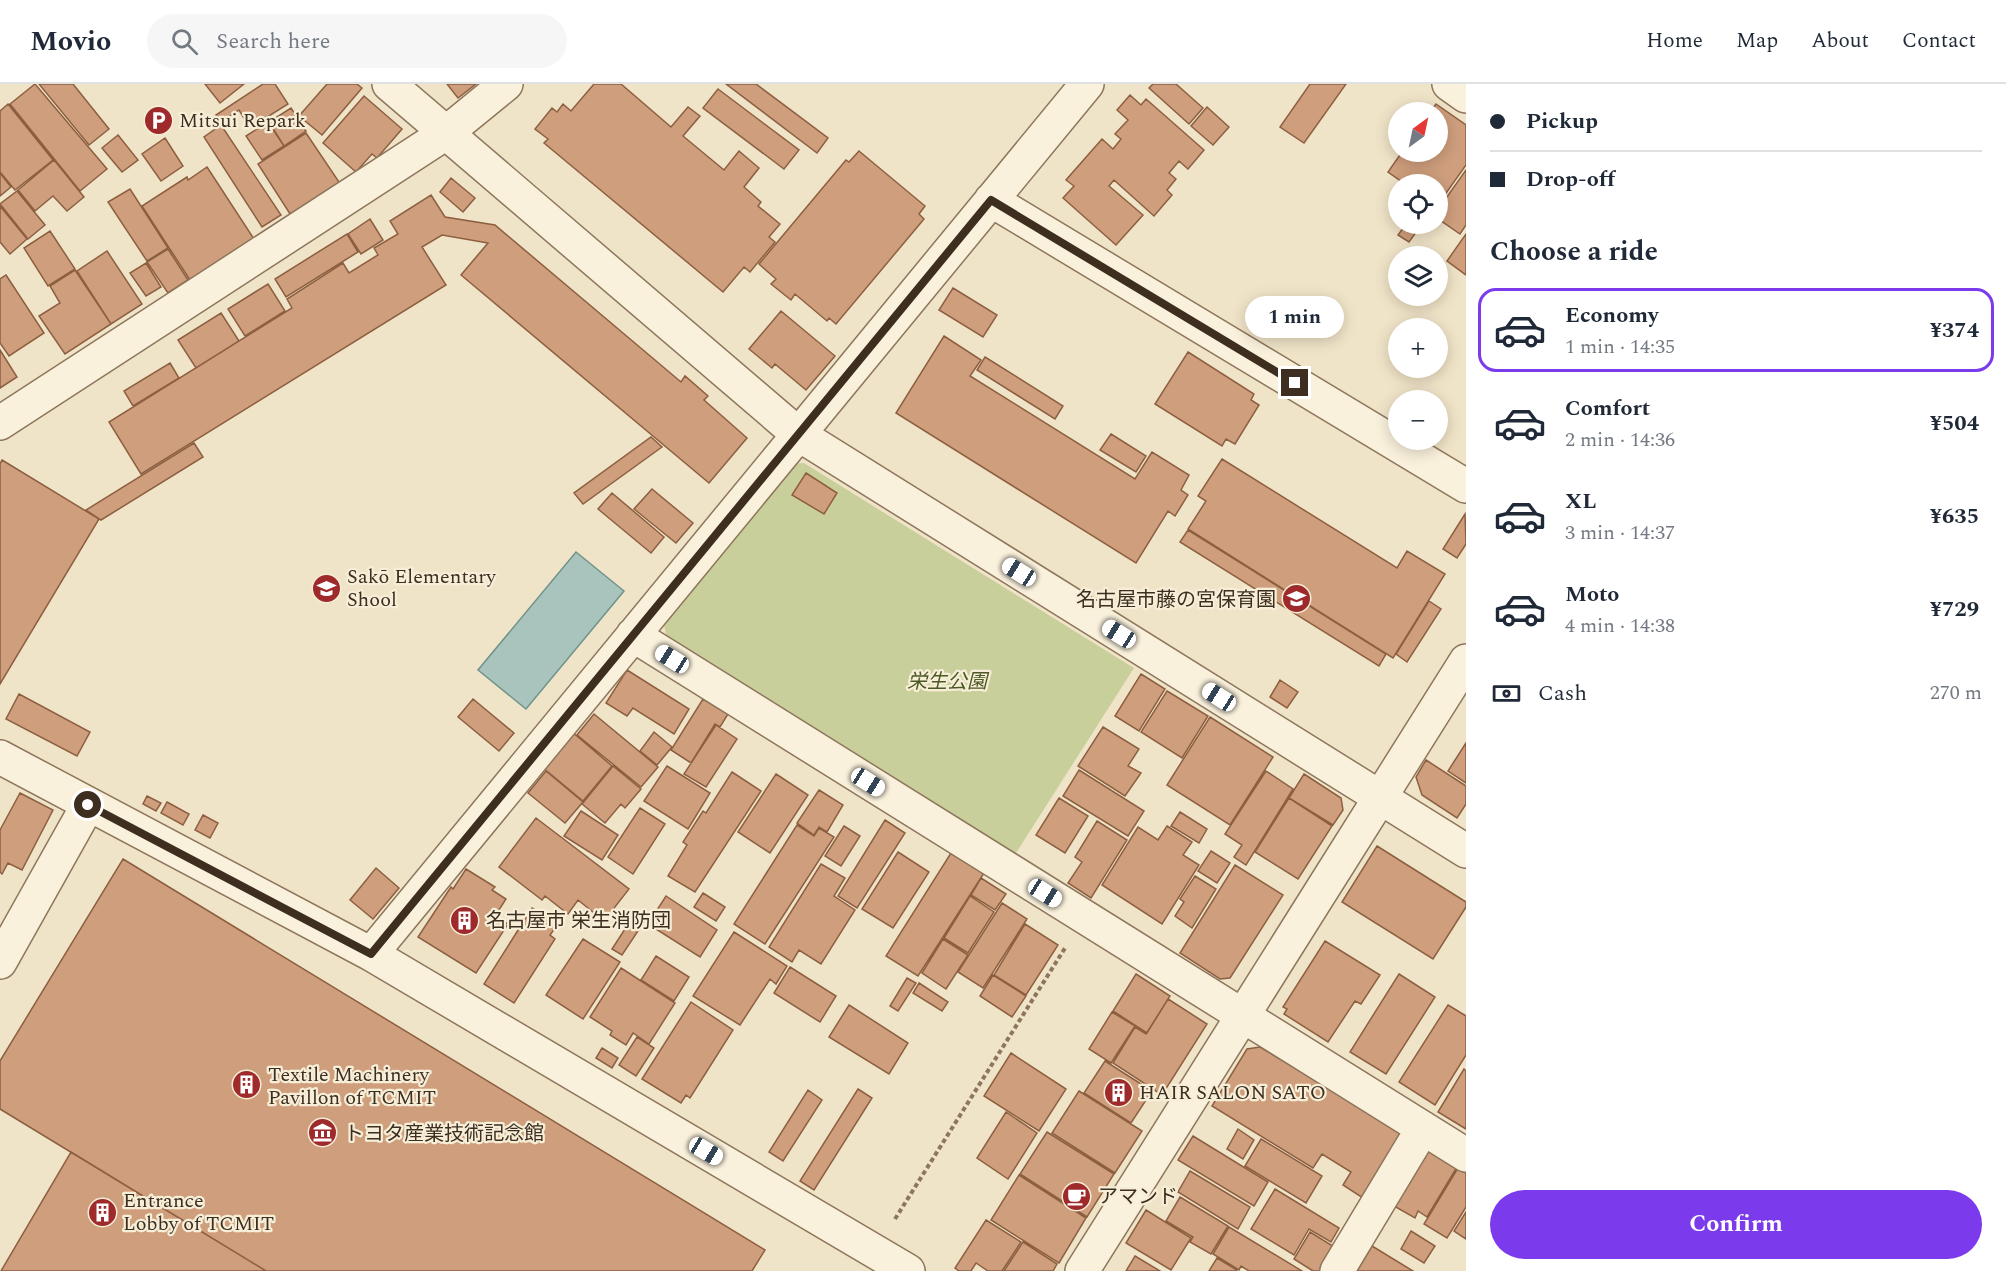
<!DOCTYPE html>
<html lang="en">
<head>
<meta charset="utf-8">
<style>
	:root { --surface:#fff; --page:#f6f6f7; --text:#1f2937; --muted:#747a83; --line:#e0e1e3; --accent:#7c3aed }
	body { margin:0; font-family:Spectral,"Noto Sans JP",serif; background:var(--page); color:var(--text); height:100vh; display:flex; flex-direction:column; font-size:22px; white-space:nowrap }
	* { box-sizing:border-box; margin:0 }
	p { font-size:20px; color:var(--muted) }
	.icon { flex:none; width:33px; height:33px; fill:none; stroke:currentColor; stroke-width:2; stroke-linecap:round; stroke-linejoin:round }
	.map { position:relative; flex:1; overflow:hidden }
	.details { display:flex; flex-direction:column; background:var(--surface); width:540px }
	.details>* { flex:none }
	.hud { display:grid; align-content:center; height:132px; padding:0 24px; background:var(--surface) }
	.needle { width:39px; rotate:33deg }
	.tools { position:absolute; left:1388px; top:18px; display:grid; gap:12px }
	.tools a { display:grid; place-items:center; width:60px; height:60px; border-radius:50%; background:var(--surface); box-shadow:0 3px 15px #0003; font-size:30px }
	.end { position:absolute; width:27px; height:27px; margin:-14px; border:8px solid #3d2e20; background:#fff; box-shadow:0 0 0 3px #fff }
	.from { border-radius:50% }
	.bubble { position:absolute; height:42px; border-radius:21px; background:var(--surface); box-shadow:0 3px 15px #0003; font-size:20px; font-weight:700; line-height:42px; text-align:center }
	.car { position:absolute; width:18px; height:36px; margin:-18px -9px; border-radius:8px; box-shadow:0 0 4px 2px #0007; background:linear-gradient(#fff 24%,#345 0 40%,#fff 0 76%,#345 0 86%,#fff 0) }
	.hud b { display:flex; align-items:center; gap:21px; height:57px; font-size:22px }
	.hud b+b { border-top:2px solid var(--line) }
	.hud i { width:15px; height:15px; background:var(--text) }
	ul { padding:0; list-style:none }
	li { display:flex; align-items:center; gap:18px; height:84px; margin:0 12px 9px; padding:0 12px; border:3px solid transparent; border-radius:18px }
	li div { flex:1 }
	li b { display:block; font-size:22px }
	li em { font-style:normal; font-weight:700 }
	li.selected { border-color:var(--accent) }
	li>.icon { width:54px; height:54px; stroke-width:1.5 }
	h2 { padding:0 24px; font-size:27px; line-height:72px }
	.pay { display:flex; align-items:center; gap:15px; height:66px; padding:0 24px; font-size:22px }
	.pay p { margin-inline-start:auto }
	.button { display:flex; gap:12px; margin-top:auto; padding:12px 24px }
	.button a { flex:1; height:69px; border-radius:36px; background:var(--accent); color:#fff; font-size:24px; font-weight:700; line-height:69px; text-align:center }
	header { display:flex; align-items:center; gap:36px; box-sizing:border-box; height:84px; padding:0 30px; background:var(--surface); border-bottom:2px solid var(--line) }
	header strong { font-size:28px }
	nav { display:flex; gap:33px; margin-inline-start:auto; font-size:21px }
	.search { width:420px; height:54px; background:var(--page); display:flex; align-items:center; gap:15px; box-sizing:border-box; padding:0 21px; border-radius:33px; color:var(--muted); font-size:22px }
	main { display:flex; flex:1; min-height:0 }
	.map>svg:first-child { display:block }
</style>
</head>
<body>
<header>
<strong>Movio</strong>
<div class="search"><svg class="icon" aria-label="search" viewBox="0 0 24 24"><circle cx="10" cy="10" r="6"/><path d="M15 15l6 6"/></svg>Search here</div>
<nav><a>Home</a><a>Map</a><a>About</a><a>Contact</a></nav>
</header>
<main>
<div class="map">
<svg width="1466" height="1187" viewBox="0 0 1466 1187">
	<rect width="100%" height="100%" fill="#f0e4c8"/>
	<path fill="#c9cf9b" d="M804 379 1134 584 1016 769 666 551 663 535 791 380Z"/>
	<path fill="#a9c4bc" stroke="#6f938a" stroke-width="1.5" d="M576 468 624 507 526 625 478 586Z"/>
	<path fill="#cf9f7d" stroke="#8d5f41" stroke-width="1.5" d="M35 0 107 85 80 107 10 20Z
		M39 0H73L109 45 89 61Z
		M205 0H244L220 19Z
		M263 0H275L288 20 250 44 239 26 221 38 216 31Z
		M327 0H357L362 4 322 51 299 32Z
		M447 0H476L458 14Z
		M594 0H621L671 43 688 23 700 32 683 52 724 86 739 67 759 84 744 103 761 118 758 122 780 140 769 153 775 158 750 188 744 183 723 208 544 59 548 55 535 45 552 24 557 28 563 20 571 27Z
		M726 0H756L828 54 817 69Z
		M1153 0H1176L1203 24 1189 40 1149 4Z
		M1310 0H1346L1304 59 1280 43Z
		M718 5 799 66 784 85 703 24Z
		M1130 11 1141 21 1146 15 1204 66 1188 85 1179 77 1169 89 1176 95 1167 106 1172 111 1154 132 1114 96 1109 102 1143 131 1116 161 1063 114 1074 102 1066 96 1102 55 1113 65 1121 55 1115 50 1128 36 1117 26Z
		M364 12 402 45 377 74 372 70 356 88 323 59Z
		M8 20 53 76 15 106 0 88V27Z
		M1436 20 1466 41V81L1437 122V100H1405L1388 88 1402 68H1437V28H1430Z
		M1207 23 1229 43 1213 61 1191 42Z
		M291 24 306 47 284 62 269 38Z
		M268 38 284 62 262 76 246 52Z
		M221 41 281 131 262 143 204 53Z
		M306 49 341 101 292 133 258 80Z
		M118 51 138 76 122 88 102 64Z
		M165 54 183 82 161 97 142 70Z
		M859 67 925 122 919 130 924 135 836 240 829 234 827 237 795 210 791 216 771 200 776 195 759 180 846 76 849 78Z
		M54 76 84 113 67 127 53 112 35 127 18 106Z
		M207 83 254 155 190 196 142 122 187 93 188 96Z
		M1466 86V141L1460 150 1437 134V127Z
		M0 89 11 103 0 112Z
		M451 94 475 114 463 128 440 108Z
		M130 105 168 164 147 177 108 118Z
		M17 107 45 141 28 155 0 120Z
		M431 111 445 133 495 141 681 298 685 292 708 312 704 316 747 354 709 399 461 191 488 159 442 151 422 163 446 201 141 390 109 338 292 224 287 215 343 179 349 189 378 171 374 164 398 150 390 137Z
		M0 122 27 155 10 170 0 158Z
		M370 135 383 156 361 170 348 150Z
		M1406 140H1422L1409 158 1398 151Z
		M50 147 75 185 48 202 24 164Z
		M347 150 358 168 286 213 275 195Z
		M1466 150V191L1447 177Z
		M168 165 188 196 168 209 147 178Z
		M107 167 142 220 111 240 77 187Z
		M146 179 161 203 146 212 130 189Z
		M75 186 111 240 65 270 39 232 60 219 50 202Z
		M6 191 44 249 9 272 0 259V195Z
		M268 200 285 227 245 252 228 225Z
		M953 204 997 231 983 253 939 226Z
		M781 227 835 272 806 306 775 280 772 284 749 265Z
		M221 229 239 257 196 284 178 256Z
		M944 252 981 276 970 292 1135 395 1152 368 1189 391 1181 406 1188 411 1175 432 1168 427 1136 479 896 329Z
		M0 266 17 293 0 304Z
		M1188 268 1254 310 1251 316 1259 321 1235 360 1226 355 1222 362 1155 320Z
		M985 273 1063 322 1055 335 977 286Z
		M170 279 179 294 133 322 124 307Z
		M1111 350 1146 372 1136 388 1100 366Z
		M651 353 662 363 583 420 574 409Z
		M194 359 203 373 101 436 86 426Z
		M1222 375 1397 484 1407 467 1445 490 1393 574 1188 445 1206 417 1198 412Z
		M2 376 99 435 0 600V380Z
		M806 389 837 409 824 430 792 411Z
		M652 405 693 439 676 459 634 425Z
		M612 409 664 453 651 469 598 425Z
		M1465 430 1466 460 1457 474 1443 465Z
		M1188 446 1386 570 1379 582 1180 458Z
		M1429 517 1441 525 1407 578 1396 570Z
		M627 586 689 625 674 650 633 624 627 632 606 619Z
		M1141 590 1165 605 1139 647 1115 632Z
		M1280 596 1298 608 1287 624 1270 613Z
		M1167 607 1208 632 1182 674 1141 648Z
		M19 610 90 648 77 672 6 635Z
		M473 615 514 649 499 667 458 633Z
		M703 615 728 630 720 643 715 640 691 679 671 666Z
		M594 630 658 683 641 703 577 651Z
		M1210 633 1273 673 1230 741 1167 701Z
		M716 641 737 655 706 703 684 690Z
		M1103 643 1139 665 1128 682 1141 689 1125 712 1078 682Z
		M571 647 612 682 583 717 542 683Z
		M654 648 672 663 657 681 640 667Z
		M1466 659V699L1448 687Z
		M1426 676 1466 702V720L1457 734 1422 711 1416 693Z
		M613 682 641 705 625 724 621 720 605 739 582 720Z
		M667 682 710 709 688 745 644 717Z
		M1079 686 1144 727 1128 752 1063 712Z
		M546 687 583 718 565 739 528 709Z
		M1266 687 1293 705 1246 781 1234 773 1242 761 1225 750Z
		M732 688 761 707 695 808 668 792 687 761 683 758 703 727 706 729Z
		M776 690 808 711 770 769 738 748Z
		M1304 690 1341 714 1343 726 1333 741 1289 714Z
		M819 706 843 721 827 748 819 743 814 751 797 739Z
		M20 709 53 726 22 786 8 779 2 790 0 788V746Z
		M147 712 161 719 156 727 143 720Z
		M1059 714 1088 732 1065 769 1036 751Z
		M1289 714 1332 742 1298 795 1255 768Z
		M167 718 189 730 183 741 161 729Z
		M640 724 665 740 633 790 608 773Z
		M581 727 618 751 602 776 564 752Z
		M1180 728 1207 745 1199 759 1171 742Z
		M203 731 218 739 210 754 195 746Z
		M536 734 629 805 604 837 578 816 568 830 545 812 542 816 499 783Z
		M885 736 905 749 857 824 838 812Z
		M1097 737 1127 756 1091 814 1068 799 1082 778 1075 773Z
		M797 741 814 752 819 744 834 753 765 860 734 840Z
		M844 742 860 752 841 782 825 772Z
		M1167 742 1192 758 1183 771 1199 781 1162 840 1102 801 1138 743 1158 756Z
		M1377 762 1466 818V823L1433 875 1342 818Z
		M1211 767 1230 779 1217 799 1198 787Z
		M898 768 929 788 893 844 862 825Z
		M951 769 984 789 918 892 886 872Z
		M123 775 765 1166 752 1187H266L0 1025V977Z
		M821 780 845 794 834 812 855 826 821 880 799 866 792 878 769 863Z
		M1235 781 1283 811 1230 894 1220 895 1180 869Z
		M376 784 399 804 373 835 350 816Z
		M466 785 495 803 492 806 506 815 495 832 508 840 476 889 418 853 451 803 453 805Z
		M1195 792 1216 805 1192 844 1175 832 1184 818 1180 815Z
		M981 794 1006 810 995 826 971 811Z
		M703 809 725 823 716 837 694 823Z
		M666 812 717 846 700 873 648 840Z
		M970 812 994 828 968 869 944 854Z
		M1002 819 1027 835 983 904 958 888Z
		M532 824 558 840 550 851 555 855 514 919 484 900Z
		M636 828 646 835 622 871 612 865Z
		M1025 840 1058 861 1026 911 994 891Z
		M734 848 787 882 776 900 770 895 740 941 693 912Z
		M583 855 620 878 583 935 546 911Z
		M943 855 968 871 946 905 922 889Z
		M1325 857 1380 891 1361 920 1355 917 1328 958 1284 930 1287 925 1283 923Z
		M656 872 689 893 674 917 641 896Z
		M790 883 836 912 820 938 774 909Z
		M621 884 675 919 649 960 633 949 626 961 610 951 612 947 590 933Z
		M1136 890 1170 912 1147 949 1113 927Z
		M1399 890 1435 913 1386 990 1350 968Z
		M993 891 1026 912 1012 933 980 912Z
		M907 894 916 899 898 927 890 922Z
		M919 899 948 918 942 927 913 909Z
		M1168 915 1207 940 1162 1011 1113 979 1135 943 1146 950Z
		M691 918 733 946 690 1014 686 1011 681 1019 642 995Z
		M849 921 908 959 889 990 829 953Z
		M1448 921 1466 932V971L1435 1021 1399 998Z
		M1112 928 1135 942 1111 979 1089 965Z
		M637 953 654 964 636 992 619 981Z
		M1260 963 1408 1052 1369 1118 1343 1101 1351 1088 1322 1070 1313 1084 1212 1022 1247 965Z
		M602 964 618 974 612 984 596 974Z
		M1011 969 1066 1005 1039 1047 984 1012Z
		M1105 977 1152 1007 1131 1039 1084 1009Z
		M1464 985 1466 987V1045L1438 1028Z
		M858 1005 872 1014 814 1106 800 1097Z
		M808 1006 822 1016 783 1077 769 1068Z
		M1079 1007 1142 1047 1115 1089 1052 1049Z
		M1006 1028 1037 1049 1008 1095 977 1074Z
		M1238 1045 1254 1056 1243 1075 1227 1065Z
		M1047 1048 1114 1090 1087 1133 1020 1090Z
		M1193 1052 1268 1098 1254 1122 1178 1076Z
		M1261 1055 1322 1092 1306 1119 1245 1082Z
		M1421 1062 1457 1083 1427 1133 1418 1127 1415 1134 1387 1118Z
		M71 1068 266 1187H1Z
		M1458 1084 1466 1089V1123L1447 1154 1424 1140Z
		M1190 1087 1250 1123 1238 1145 1178 1108Z
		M1019 1091 1086 1134 1059 1179 991 1136Z
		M1275 1105 1339 1144 1331 1158 1309 1145 1294 1171 1251 1145Z
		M1180 1113 1228 1142 1211 1170 1190 1158 1193 1153 1166 1137Z
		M1146 1126 1191 1154 1171 1186 1126 1159Z
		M1466 1128V1155L1454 1147Z
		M986 1136 1021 1158 1002 1187H988L976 1179 971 1187H959L955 1184Z
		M1229 1143 1302 1187H1249L1241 1182 1239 1186 1213 1170Z
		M1411 1147 1435 1162 1424 1179 1401 1165Z
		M1310 1148 1336 1164 1323 1187H1313L1294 1175Z
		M1023 1158 1057 1180 1053 1187H1004Z
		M1372 1162 1413 1187H1357Z
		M1135 1172 1160 1187H1126Z
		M1217 1174 1237 1186 1236 1187H1209Z"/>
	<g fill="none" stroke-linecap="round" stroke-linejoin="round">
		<defs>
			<path id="street" d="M389 0 798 350 1466 767
				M1449 0 1466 12
				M991 116 1466 402
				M0 339 446 49 506 0
				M633 551 1466 1071
				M0 673 371 870 908 1187
				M371 870 1087 0
				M0 878 88 721
				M1082 1187 1466 577
				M1337 1187 1423 1044"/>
		</defs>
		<use href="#street" stroke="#8d765c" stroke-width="36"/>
		<path stroke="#8d765c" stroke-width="4" stroke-dasharray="4.5 3" stroke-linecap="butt" d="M895 1135 1065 864"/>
		<use href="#street" stroke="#faf1dc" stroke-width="33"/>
	</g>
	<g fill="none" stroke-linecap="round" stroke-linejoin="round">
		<path stroke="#3d2e20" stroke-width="8" d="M88 721 371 870 991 116 1295 299"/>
	</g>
	<defs>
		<symbol id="parking-disc" viewBox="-11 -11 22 22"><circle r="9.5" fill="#9e2a2b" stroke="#f7eed8"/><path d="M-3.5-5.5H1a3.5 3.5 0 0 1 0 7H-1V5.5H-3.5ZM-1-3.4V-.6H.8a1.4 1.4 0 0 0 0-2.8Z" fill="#fff"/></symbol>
		<symbol id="school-disc" viewBox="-11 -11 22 22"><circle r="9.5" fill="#9e2a2b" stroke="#f7eed8"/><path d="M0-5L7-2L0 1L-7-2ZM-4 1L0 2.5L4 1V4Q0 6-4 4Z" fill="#fff"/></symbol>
		<symbol id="building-disc" viewBox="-11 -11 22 22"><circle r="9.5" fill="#9e2a2b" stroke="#f7eed8"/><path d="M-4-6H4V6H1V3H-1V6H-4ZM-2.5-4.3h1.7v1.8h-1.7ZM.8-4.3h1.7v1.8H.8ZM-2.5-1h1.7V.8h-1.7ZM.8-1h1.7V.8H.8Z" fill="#fff"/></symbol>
		<symbol id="museum-disc" viewBox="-11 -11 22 22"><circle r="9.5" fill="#9e2a2b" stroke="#f7eed8"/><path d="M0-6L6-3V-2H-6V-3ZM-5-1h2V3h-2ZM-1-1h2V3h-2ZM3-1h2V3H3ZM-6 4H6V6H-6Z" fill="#fff"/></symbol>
		<symbol id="cafe-disc" viewBox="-11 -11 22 22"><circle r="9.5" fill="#9e2a2b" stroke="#f7eed8"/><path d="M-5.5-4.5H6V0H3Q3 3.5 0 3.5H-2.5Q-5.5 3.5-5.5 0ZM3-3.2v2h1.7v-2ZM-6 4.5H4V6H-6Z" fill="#fff"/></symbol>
	</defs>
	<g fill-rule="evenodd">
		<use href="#parking-disc" x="142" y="20" width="33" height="33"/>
		<use href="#school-disc" x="310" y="488" width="33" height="33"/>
		<use href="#school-disc" x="1280" y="498" width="33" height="33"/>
		<use href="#building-disc" x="448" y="820" width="33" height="33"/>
		<use href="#building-disc" x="230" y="984" width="33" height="33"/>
		<use href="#building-disc" x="1102" y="992" width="33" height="33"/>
		<use href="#museum-disc" x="306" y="1032" width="33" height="33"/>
		<use href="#cafe-disc" x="1060" y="1096" width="33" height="33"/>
		<use href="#building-disc" x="86" y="1112" width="33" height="33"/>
	</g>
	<g text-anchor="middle" stroke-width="4.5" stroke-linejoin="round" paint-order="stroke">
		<g font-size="20" fill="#3d2e20" stroke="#f7eed8" text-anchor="start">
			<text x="179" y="43">Mitsui Repark</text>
			<text x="347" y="499">Sakō Elementary<tspan x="347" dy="23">Shool</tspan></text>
			<text x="1276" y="522" text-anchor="end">名古屋市藤の宮保育園</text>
			<text x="486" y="843">名古屋市 栄生消防団</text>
			<text x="268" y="997">Textile Machinery<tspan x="268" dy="23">Pavillon of TCMIT</tspan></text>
			<text x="1139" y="1015">HAIR SALON SATO</text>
			<text x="344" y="1056">トヨタ産業技術記念館</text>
			<text x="1098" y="1119">アマンド</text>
			<text x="123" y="1123">Entrance<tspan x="123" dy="23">Lobby of TCMIT</tspan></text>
		</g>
		<g font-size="20" font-style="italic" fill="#4d5a26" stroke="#f7eed8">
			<text x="947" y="604">栄生公園</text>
		</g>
	</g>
</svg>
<div class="tools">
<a><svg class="needle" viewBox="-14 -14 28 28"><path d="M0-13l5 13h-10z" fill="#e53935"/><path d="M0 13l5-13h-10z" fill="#747a83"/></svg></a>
<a><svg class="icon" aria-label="locate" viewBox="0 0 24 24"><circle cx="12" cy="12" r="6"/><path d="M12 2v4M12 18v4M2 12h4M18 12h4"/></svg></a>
<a><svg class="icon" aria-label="layers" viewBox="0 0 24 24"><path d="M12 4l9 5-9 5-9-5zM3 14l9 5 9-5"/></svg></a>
<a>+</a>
<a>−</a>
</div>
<i class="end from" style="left:88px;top:721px"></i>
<i class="end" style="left:1295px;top:299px"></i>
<div class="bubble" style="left:1245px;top:212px;width:99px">1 min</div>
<i class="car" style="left:1019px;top:488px;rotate:302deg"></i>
<i class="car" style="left:1119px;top:550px;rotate:302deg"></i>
<i class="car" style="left:672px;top:575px;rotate:302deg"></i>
<i class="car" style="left:1219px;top:613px;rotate:302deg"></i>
<i class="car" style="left:868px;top:698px;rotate:122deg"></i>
<i class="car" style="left:1045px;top:809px;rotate:122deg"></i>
<i class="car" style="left:706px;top:1067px;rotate:121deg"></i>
</div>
<section class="details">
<div class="hud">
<b><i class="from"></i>Pickup</b>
<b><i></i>Drop-off</b>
</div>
<h2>Choose a ride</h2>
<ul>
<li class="selected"><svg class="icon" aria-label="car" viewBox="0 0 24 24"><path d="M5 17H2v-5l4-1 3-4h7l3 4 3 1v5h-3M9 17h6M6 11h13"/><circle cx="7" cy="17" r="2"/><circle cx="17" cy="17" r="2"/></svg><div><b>Economy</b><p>1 min · 14:35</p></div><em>¥374</em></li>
<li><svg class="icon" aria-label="car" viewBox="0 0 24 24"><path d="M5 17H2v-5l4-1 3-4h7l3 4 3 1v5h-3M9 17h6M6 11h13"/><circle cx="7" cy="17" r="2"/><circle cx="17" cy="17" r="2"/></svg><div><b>Comfort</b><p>2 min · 14:36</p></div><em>¥504</em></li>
<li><svg class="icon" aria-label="car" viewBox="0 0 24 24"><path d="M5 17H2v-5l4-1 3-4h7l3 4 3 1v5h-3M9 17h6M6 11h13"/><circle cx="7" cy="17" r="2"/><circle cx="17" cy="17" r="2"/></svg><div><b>XL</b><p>3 min · 14:37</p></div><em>¥635</em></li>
<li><svg class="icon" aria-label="car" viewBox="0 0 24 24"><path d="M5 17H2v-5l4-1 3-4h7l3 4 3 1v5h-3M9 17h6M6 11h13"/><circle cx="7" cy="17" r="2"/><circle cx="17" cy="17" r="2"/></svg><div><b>Moto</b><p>4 min · 14:38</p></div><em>¥729</em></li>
</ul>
<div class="pay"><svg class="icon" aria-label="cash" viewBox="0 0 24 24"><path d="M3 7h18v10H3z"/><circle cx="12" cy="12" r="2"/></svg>Cash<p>270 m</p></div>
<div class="button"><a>Confirm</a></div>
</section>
</main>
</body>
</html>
